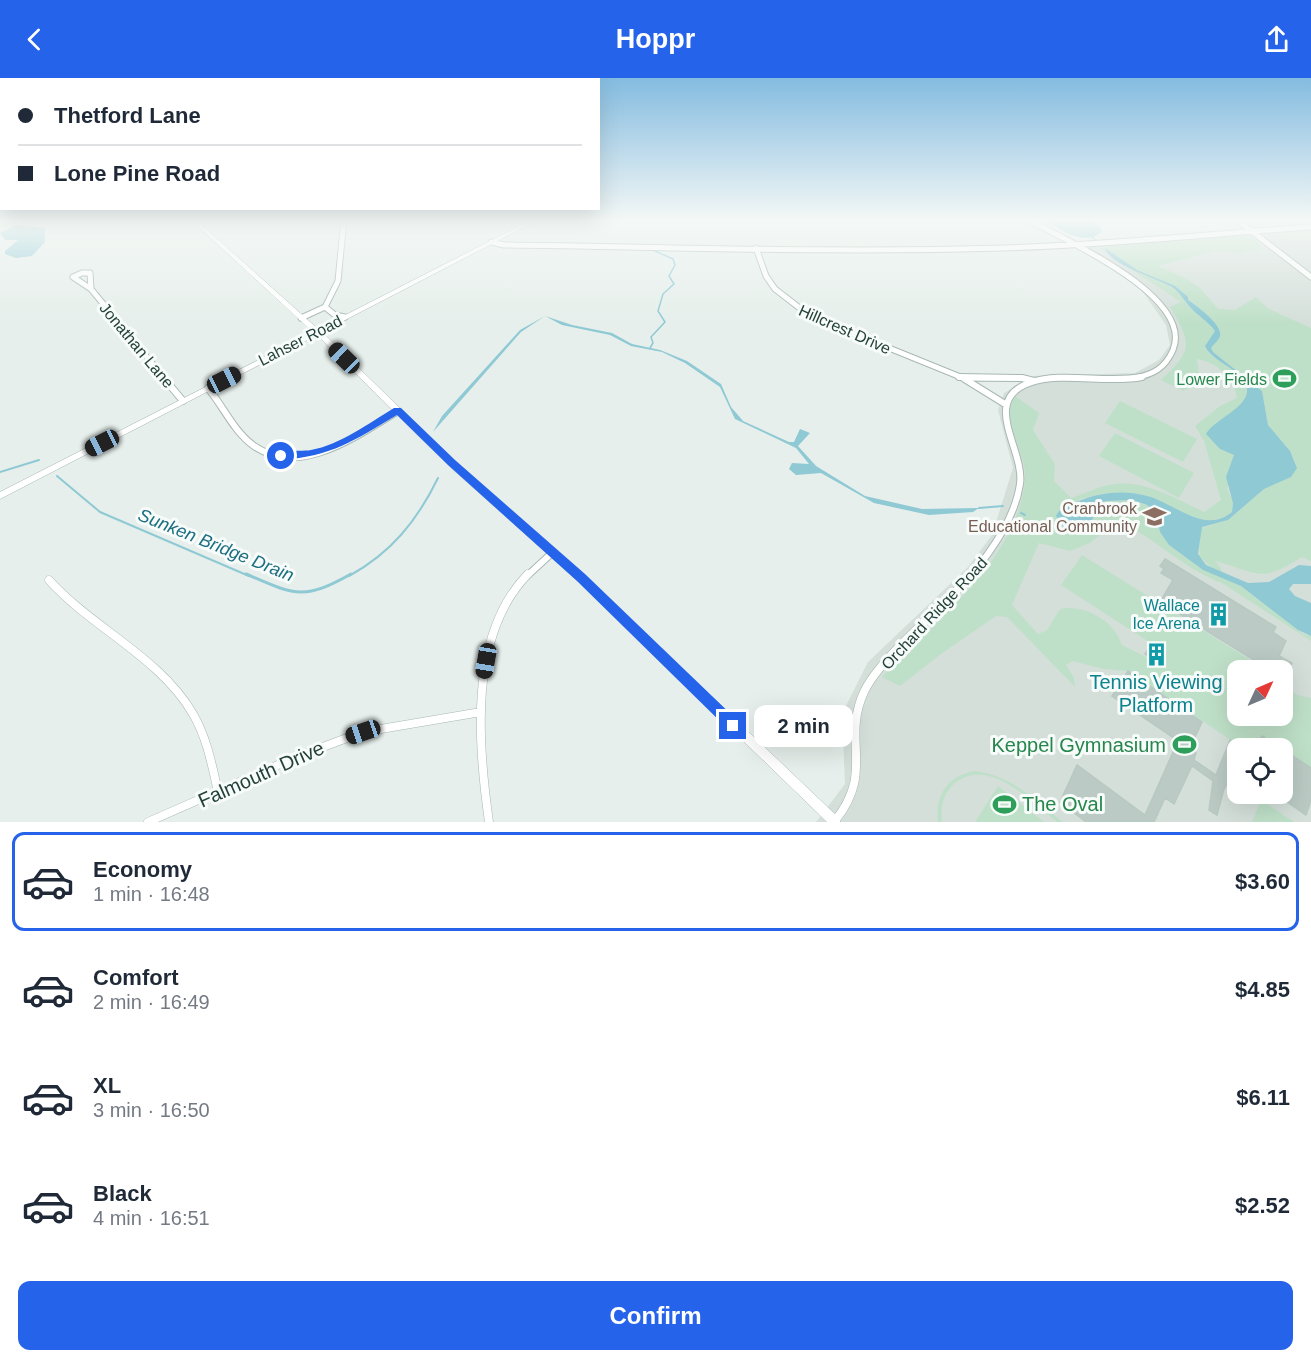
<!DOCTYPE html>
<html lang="en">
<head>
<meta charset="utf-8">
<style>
	:root { --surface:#fff; --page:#f2f2f3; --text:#1f2937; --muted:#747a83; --line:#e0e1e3; --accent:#2563eb }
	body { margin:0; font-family:Arial,sans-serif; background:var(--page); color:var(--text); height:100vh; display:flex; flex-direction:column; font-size:22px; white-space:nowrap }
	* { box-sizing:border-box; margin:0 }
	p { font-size:20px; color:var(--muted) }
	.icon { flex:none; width:33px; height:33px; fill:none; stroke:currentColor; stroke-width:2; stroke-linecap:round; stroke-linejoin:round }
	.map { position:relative; height:744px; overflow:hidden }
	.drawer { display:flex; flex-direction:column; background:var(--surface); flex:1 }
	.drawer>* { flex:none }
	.hud { position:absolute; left:0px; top:0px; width:600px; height:132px; box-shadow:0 6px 24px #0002; display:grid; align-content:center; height:132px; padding:0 18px; background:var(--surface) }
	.needle { width:39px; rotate:46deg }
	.tools { position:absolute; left:1227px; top:582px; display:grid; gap:12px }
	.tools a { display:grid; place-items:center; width:66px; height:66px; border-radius:12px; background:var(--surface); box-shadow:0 6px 24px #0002; font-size:30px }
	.end { position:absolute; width:27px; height:27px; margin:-14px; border:8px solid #2563eb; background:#fff; box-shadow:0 0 0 3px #fff }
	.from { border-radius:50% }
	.bubble { position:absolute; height:42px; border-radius:12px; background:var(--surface); box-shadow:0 6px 24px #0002; font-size:20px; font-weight:600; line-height:42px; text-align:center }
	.car { position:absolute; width:18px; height:36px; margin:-18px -9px; border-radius:8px; box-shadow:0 0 4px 2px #0007; background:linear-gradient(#222 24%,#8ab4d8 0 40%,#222 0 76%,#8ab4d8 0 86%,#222 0) }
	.hud b { display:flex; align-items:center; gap:21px; height:57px; font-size:22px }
	.hud b+b { border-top:2px solid var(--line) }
	.hud i { width:15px; height:15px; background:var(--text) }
	ul { padding:10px 0 0; list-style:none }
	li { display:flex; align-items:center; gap:18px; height:99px; margin:0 12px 9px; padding:0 6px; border:3px solid transparent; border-radius:12px }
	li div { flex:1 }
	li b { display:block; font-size:22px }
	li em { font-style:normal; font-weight:600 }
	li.active { border-color:var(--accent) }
	li>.icon { width:54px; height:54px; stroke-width:1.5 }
	.cta { display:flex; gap:12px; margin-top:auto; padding:12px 18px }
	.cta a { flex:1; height:69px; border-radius:12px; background:var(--accent); color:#fff; font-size:24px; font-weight:600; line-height:69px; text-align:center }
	header { display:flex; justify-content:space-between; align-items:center; height:78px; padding:0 18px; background:var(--accent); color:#fff; font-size:27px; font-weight:600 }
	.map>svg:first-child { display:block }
</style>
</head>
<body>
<header><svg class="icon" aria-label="back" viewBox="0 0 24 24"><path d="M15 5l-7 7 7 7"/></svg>Hoppr<svg class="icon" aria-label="share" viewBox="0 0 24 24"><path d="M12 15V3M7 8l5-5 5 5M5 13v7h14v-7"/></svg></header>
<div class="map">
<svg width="1311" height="744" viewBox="0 0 1311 744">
	<rect width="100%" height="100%" fill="#e6efeb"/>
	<path fill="#d4dfda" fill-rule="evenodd" d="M1311 148V744H816L845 706 842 636 868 584 968 489 992 457 1013 390 998 332 1004 315 1033 298 1135 295 1159 282 1170 267 1166 247 1145 217 1131 201 1079 164ZM1238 592H1282V638H1238ZM1238 670H1282V716H1238Z"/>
	<path fill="#bfe0c8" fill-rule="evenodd" d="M1246 157 1258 162 1261 171 1240 175 1215 173 1158 188 1185 200 1200 210 1218 231 1235 232 1256 219 1269 231 1311 250V483L1302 479C1259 506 1259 495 1215 483L1221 490 1222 499 1241 508 1303 556 1311 558V563L1222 505C1186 492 1160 465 1127 447L1107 451 1090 465 1070 473 1039 465 1012 527 1038 556 1047 552 1060 531C1084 526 1114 542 1122 567L1160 586 1166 575 1061 507 1082 477 1257 586 1255 590 1259 592H1238V638H1282L1283 607 1297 617 1311 620V690L1262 658 1257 669H1241L1128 593 1103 591 1073 583 1066 587 1074 600 1075 609 1007 539 996 538 941 576 900 608 882 599C933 543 1018 483 1025 401 1027 372 999 346 1014 317L1039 335 1033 352 1055 386 1054 403 1071 420C1085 416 1101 407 1116 406 1145 402 1179 422 1204 434L1221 422 1204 363 1195 348 1220 328 1237 320C1234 299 1217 285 1197 281L1200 305 1183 313 1161 302C1192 273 1193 266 1170 229L1181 224 1098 170ZM1104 172 1137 192 1178 210 1188 219V222L1201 231 1220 255 1211 270 1212 273 1262 313 1268 347 1287 369 1296 386 1291 399 1264 411 1228 442 1201 450 1199 478 1221 499 1203 492 1169 467 1159 440 1150 429 1133 422 1105 423C1092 432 1092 465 1061 452L1060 431C1083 417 1114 411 1141 417 1171 424 1203 457 1232 434L1233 423 1227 411 1234 376 1222 372 1207 356C1216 338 1263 326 1241 299 1232 288 1216 283 1207 273L1205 268 1215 253C1209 244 1202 241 1195 234 1186 227 1183 216 1173 210 1151 196 1123 191 1104 172Z
		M1120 323 1197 361 1183 384 1105 345Z
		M1115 355 1194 395 1179 420 1099 378Z
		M974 693C1010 696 1036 723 1063 744H1057C1032 724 989 678 955 705 943 715 940 730 942 744H938C935 717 947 699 974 693Z
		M998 708 1044 744H975Z
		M1261 722 1294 744H1252Z"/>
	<path fill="#8ec9d4" d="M1044 141C1061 141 1093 136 1102 153 1087 170 1058 151 1044 141Z
		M16 147 45 150V164L32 178 16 180 5 176V173L18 162H5L0 155Z
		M1105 170 1137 192 1175 208 1188 219V222C1196 227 1223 247 1220 258 1219 262 1214 266 1211 270L1213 274 1262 313 1268 347 1290 373 1297 390 1291 399 1264 411 1228 442 1202 449 1198 476 1206 487 1248 505 1269 504 1299 487 1311 488V506H1293L1289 511 1295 518 1311 525V558L1298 552 1241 508 1203 492 1169 467 1160 454 1156 435 1147 427 1133 422 1105 423C1091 432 1093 465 1061 453L1063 448 1056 438C1060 429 1070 426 1079 423 1101 414 1124 412 1147 418 1175 425 1204 457 1232 434L1233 425 1226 399 1234 377 1220 371 1206 356C1216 338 1265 325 1240 298 1230 288 1216 283 1207 272L1205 268 1215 253C1208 243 1199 239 1191 230 1184 223 1181 215 1172 209 1157 200 1109 187 1105 170Z
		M545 238 572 247 612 255 632 266 660 272 687 283 721 306 731 329 743 343 789 364H794L800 351 810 355 798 368 816 388 865 418 922 431 979 430 973 434 929 437 874 425 821 395 796 397 789 391 792 385 809 386 796 370 735 341 720 309 685 285 662 274 631 268 610 257 562 247 545 238 521 254 433 354 442 338 520 252Z"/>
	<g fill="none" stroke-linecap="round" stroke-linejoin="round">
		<path stroke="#8ec9d4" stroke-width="1.5" d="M1091 158 1096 162
			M650 270 653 265 651 259 665 244 658 233 663 216 674 206 669 198 675 187 673 181 655 173"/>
		<path stroke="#8ec9d4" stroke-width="2" d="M0 394 39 382
			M57 398 100 434 249 498
			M979 430 1003 428
			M1021 435 1025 437
			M349 498C391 475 417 443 438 400"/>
		<path stroke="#8ec9d4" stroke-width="3" d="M246 496C295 517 303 523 351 496"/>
	</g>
	<path fill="#bbcac4" stroke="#b8c9c2" stroke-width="1.5" d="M1165 481 1276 549 1273 554 1286 563 1279 578 1292 585 1282 606V592H1270L1160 524 1173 502 1161 495 1164 491 1160 488Z
		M1152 565 1166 575 1160 586 1145 576Z
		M1128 593 1202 644 1190 670 1196 674 1194 682 1216 697 1230 662 1238 667V689L1224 711 1217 737 1209 732 1213 703 1192 688 1174 726 1165 720 1154 744H1086L1060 724 1077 687 1145 737 1178 663 1112 618Z
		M1262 658 1281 670H1240L1245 661 1257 669Z
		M1282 671 1311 690V722L1306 737 1276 716H1282Z"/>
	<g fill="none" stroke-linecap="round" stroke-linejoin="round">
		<defs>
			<path id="minor-far2" d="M1027 141C1061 160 1195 218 1173 272 1165 290 1154 296 1135 300
				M1236 141 1311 199
				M491 164 504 167C670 169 837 175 1003 170 1106 167 1208 156 1311 149
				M756 170 766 198 775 211 810 238 963 300H1022
				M82 195H90L91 211 73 199Z
				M91 211 164 300
				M325 229 335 237 345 239
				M301 240 325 229 338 203 344 141"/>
			<path id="minor-far1" d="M163 299 183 323
				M959 299 1022 300 1034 303
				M963 300 1005 326
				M208 310C223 328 234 354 254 368 300 400 358 357 398 333
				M527 498 553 474
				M971 498C992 472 1015 440 1020 406 1025 372 980 323 1029 305 1062 293 1106 306 1142 299"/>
			<path id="minor" d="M49 502C92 550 160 579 193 636 207 660 212 687 218 714
				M148 744 296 679 363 654 481 634
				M489 744C478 667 468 557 528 496
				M834 744C876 693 841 664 864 614 880 579 944 529 972 496"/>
			<path id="tertiary" d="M190 141H195L318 251 533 141H538V142L322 254 454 383 584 497 839 740 840 744H827L578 503 448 387 317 257 0 421V414L313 254Z"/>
		</defs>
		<use href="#minor-far2" stroke="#a8b8b2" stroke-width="7"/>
		<use href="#minor-far1" stroke="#a8b8b2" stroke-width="8"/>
		<use href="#minor" stroke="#a8b8b2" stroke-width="9"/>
		<use href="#tertiary" stroke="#a8b8b2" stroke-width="1"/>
		<use href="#minor-far2" stroke="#fff" stroke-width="5"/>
		<use href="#minor-far1" stroke="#fff" stroke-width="6"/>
		<use href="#minor" stroke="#fff" stroke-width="8"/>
		<use href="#tertiary" fill="#fff" fill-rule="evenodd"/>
	</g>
	<linearGradient id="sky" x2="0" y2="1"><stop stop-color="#84bce0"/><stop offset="0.58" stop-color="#f4f8f6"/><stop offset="1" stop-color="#f4f8f6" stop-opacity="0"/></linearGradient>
	<rect width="1311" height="245" fill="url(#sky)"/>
	<path fill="#2563eb" d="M394 330H401L455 382 585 496 738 643V652H729L577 503 448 387 397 337C353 363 333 378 281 382L276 378C283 370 301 374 311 372 340 367 369 345 394 330Z"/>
	<defs>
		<symbol id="stadium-bare" viewBox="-9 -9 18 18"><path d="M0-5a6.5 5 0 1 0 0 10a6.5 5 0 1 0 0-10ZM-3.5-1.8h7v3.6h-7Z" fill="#2e9e5b" stroke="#f7fbf9" stroke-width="2.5" paint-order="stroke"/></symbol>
		<symbol id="school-bare" viewBox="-9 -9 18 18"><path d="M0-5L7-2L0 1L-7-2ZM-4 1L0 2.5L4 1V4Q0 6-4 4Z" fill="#8d6e63" stroke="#f7fbf9" stroke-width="2.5" paint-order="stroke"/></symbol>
		<symbol id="building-bare" viewBox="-9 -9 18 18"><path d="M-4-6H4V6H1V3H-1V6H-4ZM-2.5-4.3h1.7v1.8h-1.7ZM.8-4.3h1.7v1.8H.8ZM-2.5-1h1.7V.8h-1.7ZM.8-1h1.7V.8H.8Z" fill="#0f9aa8" stroke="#f7fbf9" stroke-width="2.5" paint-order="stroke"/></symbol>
	</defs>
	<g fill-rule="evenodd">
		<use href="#stadium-bare" x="1268" y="284" width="33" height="33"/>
		<use href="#school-bare" x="1138" y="422" width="33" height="33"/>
		<use href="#building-bare" x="1202" y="520" width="33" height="33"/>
		<use href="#building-bare" x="1140" y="560" width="33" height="33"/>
		<use href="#stadium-bare" x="1168" y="650" width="33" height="33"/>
		<use href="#stadium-bare" x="988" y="710" width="33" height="33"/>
	</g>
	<g text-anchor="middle" stroke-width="6" stroke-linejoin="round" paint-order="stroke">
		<g font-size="16" fill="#24423a" stroke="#f7fbf9">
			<text transform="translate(845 251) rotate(24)" y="6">Hillcrest Drive</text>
			<text transform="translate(300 262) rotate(-27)" y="6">Lahser Road</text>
			<text transform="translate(137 267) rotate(50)" y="6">Jonathan Lane</text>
			<text transform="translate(934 535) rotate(-47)" y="6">Orchard Ridge Road</text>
		</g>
		<g font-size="16" fill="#27864d" stroke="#f7fbf9" text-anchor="end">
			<text x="1267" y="307">Lower Fields</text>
		</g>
		<g font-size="16" fill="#785e54" stroke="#f7fbf9" text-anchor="end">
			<text x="1137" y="436">Cranbrook<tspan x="1137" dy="18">Educational Community</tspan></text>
		</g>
		<g font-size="16" fill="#0d838f" stroke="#f7fbf9" text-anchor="end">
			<text x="1200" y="533">Wallace<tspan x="1200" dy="18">Ice Arena</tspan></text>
		</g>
		<g font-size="18" font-style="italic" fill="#1c6f80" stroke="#f7fbf9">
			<text transform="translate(216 467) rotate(22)" y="6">Sunken Bridge Drain</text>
		</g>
		<g font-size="20" fill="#0d838f" stroke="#f7fbf9">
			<text x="1156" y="611">Tennis Viewing<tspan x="1156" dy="23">Platform</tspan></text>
		</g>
		<g font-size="20" fill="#27864d" stroke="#f7fbf9" text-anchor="end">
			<text x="1166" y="674">Keppel Gymnasium</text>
			<text x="1022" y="733" text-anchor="start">The Oval</text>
		</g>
		<g font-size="20" fill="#24423a" stroke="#f7fbf9">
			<text transform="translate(261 696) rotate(-24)" y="7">Falmouth Drive</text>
		</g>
	</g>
</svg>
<div class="tools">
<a><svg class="needle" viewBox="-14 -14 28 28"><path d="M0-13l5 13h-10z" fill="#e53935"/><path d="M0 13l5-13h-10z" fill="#747a83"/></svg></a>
<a><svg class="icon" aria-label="locate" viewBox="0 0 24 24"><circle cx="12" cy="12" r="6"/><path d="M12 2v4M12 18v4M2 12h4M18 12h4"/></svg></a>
</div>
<i class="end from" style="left:281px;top:378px"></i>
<i class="end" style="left:733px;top:648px"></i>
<div class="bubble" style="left:754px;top:627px;width:99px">2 min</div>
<i class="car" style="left:344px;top:280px;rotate:314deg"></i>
<i class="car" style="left:224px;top:302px;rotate:63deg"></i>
<i class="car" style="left:102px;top:365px;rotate:243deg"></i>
<i class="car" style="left:486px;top:583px;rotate:190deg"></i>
<i class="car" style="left:363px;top:654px;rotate:251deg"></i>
<div class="hud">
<b><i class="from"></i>Thetford Lane</b>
<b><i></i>Lone Pine Road</b>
</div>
</div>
<section class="drawer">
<ul>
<li class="active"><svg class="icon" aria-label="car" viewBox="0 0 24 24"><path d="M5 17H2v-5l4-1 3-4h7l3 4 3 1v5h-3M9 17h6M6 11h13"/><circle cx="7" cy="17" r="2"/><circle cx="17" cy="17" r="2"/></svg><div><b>Economy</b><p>1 min · 16:48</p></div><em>$3.60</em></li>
<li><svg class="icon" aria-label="car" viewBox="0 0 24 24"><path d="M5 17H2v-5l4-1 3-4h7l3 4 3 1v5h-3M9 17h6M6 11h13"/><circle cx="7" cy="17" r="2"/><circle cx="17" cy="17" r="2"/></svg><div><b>Comfort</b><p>2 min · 16:49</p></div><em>$4.85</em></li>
<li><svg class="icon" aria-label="car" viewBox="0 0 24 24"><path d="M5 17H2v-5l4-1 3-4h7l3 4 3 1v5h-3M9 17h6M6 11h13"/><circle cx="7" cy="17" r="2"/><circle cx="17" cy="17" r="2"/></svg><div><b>XL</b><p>3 min · 16:50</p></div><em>$6.11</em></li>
<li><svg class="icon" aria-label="car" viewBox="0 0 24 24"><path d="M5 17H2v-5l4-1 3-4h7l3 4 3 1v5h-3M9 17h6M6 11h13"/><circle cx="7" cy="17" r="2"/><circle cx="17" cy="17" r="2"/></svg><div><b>Black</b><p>4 min · 16:51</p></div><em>$2.52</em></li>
</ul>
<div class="cta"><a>Confirm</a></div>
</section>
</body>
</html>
